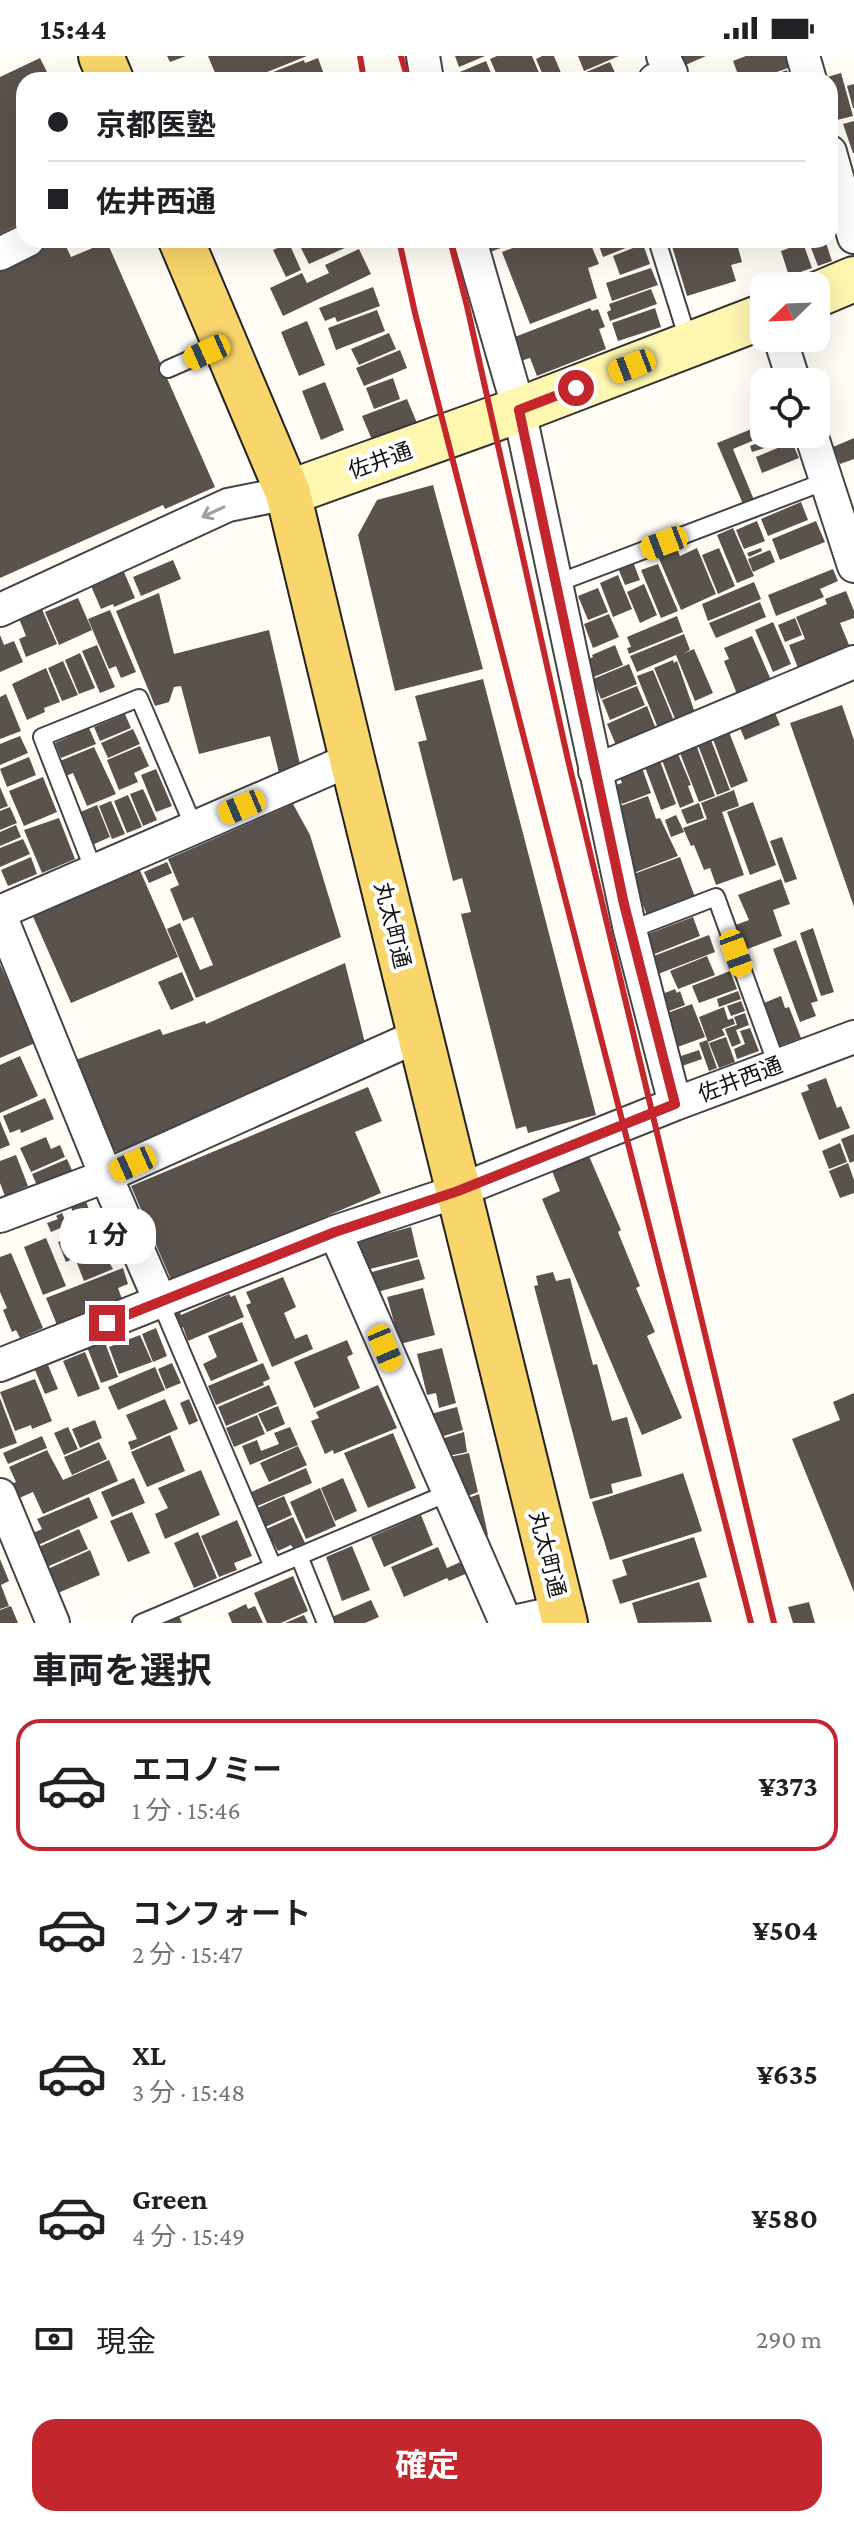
<!DOCTYPE html>
<html lang="ja">
<head>
<meta charset="utf-8">
<style>
	:root { --surface:#fff; --page:#f6f6f6; --text:#202124; --muted:#757577; --line:#e0e0e0; --accent:#c4262e }
	body { margin:0; font-family:"Crimson Pro","Noto Sans JP",serif; background:var(--page); color:var(--text); height:100vh; display:flex; flex-direction:column; font-size:30px; white-space:nowrap }
	* { box-sizing:border-box; margin:0 }
	p { font-size:26px; color:var(--muted) }
	.icon { flex:none; width:44px; height:44px; fill:none; stroke:currentColor; stroke-width:2; stroke-linecap:round; stroke-linejoin:round }
	.map { position:relative; height:1567px; overflow:hidden }
	.details { display:flex; flex-direction:column; background:var(--surface); flex:1 }
	.details>* { flex:none }
	.banner { position:absolute; left:16px; top:16px; width:822px; height:176px; border-radius:24px; box-shadow:0 8px 32px #0002; display:grid; align-content:center; height:176px; padding:0 32px; background:var(--surface) }
	.needle { width:52px; rotate:247deg }
	.controls { position:absolute; left:750px; top:216px; display:grid; gap:16px }
	.controls a { display:grid; place-items:center; width:80px; height:80px; border-radius:16px; background:var(--surface); box-shadow:0 8px 32px #0002; font-size:40px }
	.end { position:absolute; width:36px; height:36px; margin:-18px; border:10px solid #c4262e; background:#fff; box-shadow:0 0 0 4px #fff }
	.from { border-radius:50% }
	.bubble { position:absolute; height:56px; border-radius:24px; background:var(--surface); box-shadow:0 8px 32px #0002; font-size:26px; font-weight:700; line-height:56px; text-align:center }
	.car { position:absolute; width:24px; height:48px; margin:-24px -12px; border-radius:10px; box-shadow:0 0 6px 2px #0007; background:linear-gradient(#f5c518 24%,#345 0 40%,#f5c518 0 76%,#345 0 86%,#f5c518 0) }
	.banner b { display:flex; align-items:center; gap:28px; height:76px; font-size:30px }
	.banner b+b { border-top:2px solid var(--line) }
	.banner i { width:20px; height:20px; background:var(--text) }
	ul { padding:0; list-style:none }
	li { display:flex; align-items:center; gap:24px; height:132px; margin:0 16px 12px; padding:0 16px; border:4px solid transparent; border-radius:24px }
	li div { flex:1 }
	li b { display:block; font-size:30px }
	li em { font-style:normal; font-weight:700 }
	li.selected { border-color:var(--accent) }
	li>.icon { width:72px; height:72px; stroke-width:1.5 }
	h2 { padding:0 32px; font-size:36px; line-height:96px }
	.pay { display:flex; align-items:center; gap:20px; height:88px; padding:0 32px; font-size:30px }
	.pay p { margin-inline-start:auto }
	.button { display:flex; gap:16px; margin-top:auto; padding:16px 32px }
	.button a { flex:1; height:92px; border-radius:24px; background:var(--accent); color:#fff; font-size:32px; font-weight:700; line-height:92px; text-align:center }
	.status { display:flex; justify-content:space-between; align-items:center; height:56px; padding:0 40px; background:var(--surface); direction:ltr }
	.status svg { height:22px; fill:currentColor }
	.map>svg:first-child { display:block }
</style>
</head>
<body>
<div class="status"><b>15:44</b><svg viewBox="0 0 49 12"><path d="M0 12V9h3v3zM5 12V6h3v6zM10 12V3h3v9zM15 12V0h3v12zM26 1h20v11H26zM47 4h2v5h-2z"/></svg></div>
<div class="map">
<svg width="854" height="1567" viewBox="0 0 854 1567">
	<rect width="100%" height="100%" fill="#fffdf5"/>
	<path fill="#5a524d" d="M167 0H186L170 6Z
		M208 0H307L247 24H218Z
		M455 0H485L459 11Z
		M497 0H532L542 24H499L490 3Z
		M542 0H554L564 24H545L536 3Z
		M578 0H619L584 15Z
		M676 0H706L681 11Z
		M746 0H787L791 11 774 17 777 24H758L770 18 754 24H740L733 5Z
		M40 2 51 24H24V166L0 178V21Z
		M318 2 326 24H253L304 4 305 7Z
		M486 5 494 24H458L455 18Z
		M610 6 617 21 610 24H567Z
		M787 14 791 24H779L776 18Z
		M716 16 720 24H703L702 21Z
		M841 17 853 60 833 65 830 57V24L820 23Z
		M854 28V52H853L847 30Z
		M854 65V97H853L843 68Z
		M60 184H63L71 201 107 186 215 431 165 453 163 449 0 522V214Z
		M302 184H344L347 191 309 208 298 186Z
		M479 184H509L511 188 485 198Z
		M533 184H589L599 208 588 212 597 242 530 268 502 196Z
		M597 184H646L603 201Z
		M674 184H736L742 206 731 209 736 225 687 240 671 187 675 186Z
		M808 184H825L832 205 818 210Z
		M289 187 301 214 286 221 273 194Z
		M803 187 812 212 789 220 781 195Z
		M643 188 650 208 620 219 613 200Z
		M359 193 371 218 283 260 270 232 302 217 307 227 329 217 325 209Z
		M651 212 658 229 612 245 606 227Z
		M373 231 380 250 337 266 335 261 325 265 319 252Z
		M651 233 657 248 610 265 607 256 611 254 609 248Z
		M590 252 592 255 598 253 605 271 599 273 606 293 537 320 530 302 521 305 512 282Z
		M655 252 661 271 618 285 612 267Z
		M377 254 385 275 336 294 328 272Z
		M307 265 325 309 299 320 281 276Z
		M389 277 396 293 359 309 351 293Z
		M400 294 407 312 364 330 356 312Z
		M393 322 400 343 374 353 366 332Z
		M325 326 344 374 321 384 302 335Z
		M407 343 417 367 372 384 362 360Z
		M764 368V380L733 393 754 444 743 448 717 387Z
		M784 378H788L790 384 752 396 750 390Z
		M854 382V403L840 408 833 391Z
		M792 386 799 402 762 417 756 401Z
		M433 429 483 613 395 635 358 479 377 444Z
		M801 446 808 464 768 480 761 463Z
		M757 465 765 485 744 493 736 474Z
		M816 465 825 486 780 504 772 483Z
		M733 472 754 520 737 527 717 479Z
		M676 490 680 500 697 492 716 538 681 554 657 498Z
		M719 492 735 530 718 538 702 499Z
		M761 492 762 495 749 501 747 497Z
		M770 494 775 506 753 516 748 503Z
		M173 504 181 523 141 540 133 521Z
		M633 506 640 524 625 529 618 512Z
		M658 508 678 555 661 562 641 514Z
		M833 513 838 525 820 533 824 541 776 560 768 539Z
		M124 516 135 542 114 551 113 548 101 553 91 530Z
		M618 519 632 553 613 561 600 527Z
		M754 526 761 543 708 565 702 548Z
		M644 528 657 559 640 567 627 536Z
		M598 532 608 556 588 564 578 540Z
		M846 535 854 555V562L840 567 849 589 798 612 789 589 805 583 796 561 827 548 825 543Z
		M159 537 174 598 269 574 300 708 279 717 270 680 199 698 181 630 174 631 169 646 155 650 116 555Z
		M78 542 92 574 59 589 45 556Z
		M760 546 766 561 716 582 709 567Z
		M41 551 57 588 26 601 19 583 26 580 18 560Z
		M110 554 136 616 121 622 116 610 109 613 88 563Z
		M609 558 619 581 593 592 584 568Z
		M677 560 683 576 629 598 627 592 631 591 627 581Z
		M795 562 802 579 785 586 778 569Z
		M773 566 791 608 773 616 755 574Z
		M684 578 690 594 683 598 694 593 713 637 695 645 676 599 637 616 630 600Z
		M0 579 4 589 14 585 23 606 0 616Z
		M752 580 771 624 737 638 724 605 729 603 724 592Z
		M97 589 115 631 100 637 82 595Z
		M615 589 623 609 589 623 583 609 591 606 589 603 593 601 592 599Z
		M80 597 95 632 79 638 65 604Z
		M673 604 674 607 677 605 695 657 676 665 654 612Z
		M63 605 78 639 62 645 48 612Z
		M629 608 637 628 601 643 593 623Z
		M46 612 60 646 44 652 45 656 27 664 12 628Z
		M653 614 674 665 658 672 637 620Z
		M483 623 596 1059 528 1077 526 1070 516 1073 461 858 471 856 462 822 453 825 418 686 427 684 415 640Z
		M637 630 645 649 610 664 602 644Z
		M6 638 21 675 0 683V641Z
		M842 649 854 684V851L790 667Z
		M647 650 656 673 616 689 607 668Z
		M775 657 780 669 745 684 740 672Z
		M125 658 131 672 100 685 94 671Z
		M89 672 96 688 61 702 55 687Z
		M133 673 140 688 108 702 101 687Z
		M729 676 748 725 731 732 713 683Z
		M20 680 28 697 0 709V688Z
		M711 684 730 734 717 739 698 689Z
		M140 690 149 710 134 717 138 726 119 734 107 704Z
		M94 691 116 738 87 750 73 717 66 720 60 705Z
		M697 691 715 740 699 746 680 697Z
		M678 698 691 729 688 730 694 746 680 752 662 704Z
		M29 701 36 719 7 731 0 713Z
		M660 705 676 748 661 754 645 711Z
		M642 712 651 737 622 748 615 729 622 727 620 721Z
		M156 713 172 750 156 756 141 719Z
		M43 721 57 756 24 770 9 735Z
		M0 731 8 750 0 753Z
		M143 733 157 764 143 770 130 738Z
		M734 734 739 750 722 756 744 819 716 829 710 812 704 814 694 789 691 790 683 772 707 763 701 747Z
		M128 739 142 771 127 777 114 745Z
		M648 740 656 763 660 762 678 800 631 818 612 753Z
		M111 745 125 778 112 783 99 750Z
		M753 746 776 809 750 819 727 756Z
		M699 747 704 762 687 768 681 754Z
		M293 748 310 779 341 881 196 942 167 873 180 867 200 914 213 909 193 861 183 865 170 833 179 829 168 803Z
		M97 749 110 781 92 789 78 757Z
		M10 751 17 767 0 774V755Z
		M676 759 684 776 671 781 665 764Z
		M59 762 75 803 42 817 24 774Z
		M16 769 21 781 0 790V776Z
		M782 781 797 823 785 827 770 785Z
		M23 783 30 798 0 811V792Z
		M31 801 37 818 8 830 1 814Z
		M680 801 695 841 647 859 631 819Z
		M167 806 172 817 149 827 144 816Z
		M138 810 178 901 71 947 31 856Z
		M781 823 790 848 773 854 782 880 742 895 733 870 749 864 738 839Z
		M693 861 700 880 652 899 645 879Z
		M813 872 834 936 821 940 800 877Z
		M709 879 715 896 658 918 651 901Z
		M796 884 818 945 811 947 816 960 800 966 773 893Z
		M707 900 715 919 678 933 670 915Z
		M345 907 367 995 128 1101 109 1092 73 1005 160 973 163 979 205 965 206 968Z
		M0 908 35 987 0 1002Z
		M730 915 737 933 699 947 692 930Z
		M182 916 194 944 171 954 158 926Z
		M675 933 677 937 680 935 685 949 664 957 657 940Z
		M738 935 741 943 719 951 717 943Z
		M781 940 785 952 789 951 801 982 776 991 759 949Z
		M741 945 745 955 731 960 727 950Z
		M692 948 705 981 675 992 669 979 675 976 674 973 668 975 662 959Z
		M724 951 728 964 733 962 735 968 722 973 725 979 708 986 699 961Z
		M745 957 749 969 736 974 741 987 732 991 725 973 737 969 734 961Z
		M750 972 759 995 737 1003 734 993 745 988 740 975Z
		M726 981 735 1006 719 1012 709 987Z
		M707 984 717 1012 709 1015 699 987Z
		M699 994 702 1003 682 1010 678 1001Z
		M20 1000 38 1040 0 1057V1009Z
		M826 1022 837 1052 841 1050 850 1072 819 1084 801 1037 809 1034 807 1029Z
		M368 1031 382 1065 355 1076 381 1137 172 1226 131 1130Z
		M45 1042 54 1063 21 1077 20 1073 10 1077 3 1060Z
		M0 1065 10 1089 0 1093Z
		M854 1078V1105L850 1107 841 1083Z
		M46 1081 51 1093 60 1089 65 1101 31 1116 20 1092Z
		M840 1087 847 1106 829 1113 822 1095Z
		M16 1099 28 1130 5 1140 0 1127V1105Z
		M589 1100 621 1174 618 1176 640 1230 636 1232 655 1276 647 1280 682 1362 642 1379 542 1143 560 1135 552 1115Z
		M67 1103 75 1121 40 1136 32 1118Z
		M848 1107 854 1124V1137L840 1142 829 1115Z
		M86 1145 89 1154 94 1152 100 1167 66 1180 63 1171 51 1176 47 1167 58 1163 56 1160 62 1157 68 1171 72 1169 69 1161 74 1159 71 1151Z
		M99 1170 107 1190 115 1187 122 1203 110 1208 113 1213 84 1225 75 1202 66 1206 58 1186Z
		M411 1171 418 1201 366 1214 359 1185Z
		M46 1182 66 1230 43 1239 24 1191Z
		M11 1197 43 1272 20 1282 16 1274 12 1276 3 1254 7 1252 0 1236V1201Z
		M419 1203 425 1223 377 1236 372 1216Z
		M123 1212 128 1228 118 1232 122 1243 57 1269 46 1242Z
		M553 1216 556 1225 570 1222 593 1309 597 1308 612 1365 627 1361 642 1420 611 1428 613 1437 590 1443 534 1230 538 1229 536 1220Z
		M283 1221 296 1251 284 1257 295 1283 307 1278 313 1293 272 1311 246 1249 251 1247 246 1236Z
		M423 1232 435 1279 400 1288 387 1241Z
		M229 1238 231 1241 235 1239 244 1261 188 1285 183 1271 179 1273 172 1257 179 1254 181 1259Z
		M242 1266 258 1305 211 1325 203 1308 217 1301 208 1280Z
		M156 1272 167 1300 153 1306 142 1278Z
		M140 1279 152 1306 119 1318 109 1291Z
		M104 1284 118 1321 101 1327 87 1291Z
		M347 1284 353 1298 347 1301 360 1332 314 1352 294 1306Z
		M442 1292 456 1347 439 1352 436 1337 427 1339 417 1298Z
		M85 1296 100 1333 78 1341 63 1305Z
		M172 1307 181 1327 166 1333 158 1313Z
		M263 1307 270 1323 263 1326 264 1329 216 1349 208 1330Z
		M48 1309 58 1333 45 1338 35 1314Z
		M155 1311 165 1334 118 1354 108 1331Z
		M35 1323 52 1365 32 1373 31 1369 15 1375 0 1336Z
		M269 1329 277 1348 226 1370 218 1351Z
		M378 1329 397 1372 334 1398 333 1394 325 1398 311 1365 319 1362 316 1356Z
		M854 1337V1536L792 1383 840 1364 833 1346Z
		M0 1342 17 1387 0 1393Z
		M165 1343 178 1373 131 1394 128 1386 137 1383 126 1359Z
		M189 1343 198 1365 189 1369 180 1347Z
		M278 1350 285 1368 267 1376 258 1358Z
		M457 1351 463 1374 434 1383 427 1359Z
		M257 1359 265 1378 234 1391 226 1372Z
		M95 1364 102 1382 80 1392 72 1373Z
		M68 1371 78 1393 64 1399 54 1377Z
		M290 1371 298 1389 250 1409 242 1390 257 1384 261 1395 279 1388 274 1377Z
		M464 1376 467 1396 444 1401 438 1384Z
		M393 1377 416 1432 368 1452 344 1397Z
		M170 1379 185 1415 147 1431 131 1396Z
		M42 1380 47 1392 8 1408 3 1397Z
		M99 1386 107 1403 72 1419 64 1401Z
		M298 1390 307 1409 269 1426 260 1407Z
		M47 1394 63 1424 109 1404 118 1425 43 1458 33 1436 17 1443 11 1428 16 1426 9 1411Z
		M469 1397 478 1436 460 1443 445 1402Z
		M306 1412 312 1427 255 1451 249 1437Z
		M201 1414 220 1459 165 1483 155 1458 168 1452 158 1432Z
		M683 1417 702 1475 610 1504 592 1446Z
		M134 1422 145 1447 112 1461 101 1436Z
		M343 1422 357 1455 335 1465 321 1432Z
		M320 1432 336 1470 306 1483 290 1446Z
		M479 1438 488 1479 476 1484 460 1445Z
		M284 1440 292 1459 263 1472 255 1453Z
		M89 1441 98 1462 36 1490 31 1478 42 1473 37 1463Z
		M132 1456 150 1497 128 1506 110 1465Z
		M421 1459 433 1489 384 1511 371 1481Z
		M293 1461 305 1487 293 1492 291 1489 278 1495 273 1486 269 1488 264 1474Z
		M237 1464 252 1500 234 1507 237 1514 219 1521 201 1480Z
		M79 1473 88 1493 40 1514 32 1494Z
		M198 1476 217 1522 194 1532 174 1487Z
		M694 1481 707 1521 620 1548 612 1524 627 1519 622 1504Z
		M352 1490 370 1534 342 1545 326 1501Z
		M438 1491 447 1512 465 1504 470 1516 449 1525 447 1522 404 1541 391 1511Z
		M90 1494 100 1519 51 1540 41 1516Z
		M0 1503 9 1525 1 1529 9 1550 0 1553Z
		M293 1520 308 1555 281 1567H267L254 1537Z
		M699 1526 712 1566 638 1567 632 1547Z
		M371 1544 379 1561 365 1567H335L332 1561Z
		M809 1546 815 1567H793L788 1551Z
		M246 1548 248 1553 255 1550 263 1567H232L228 1557Z
		M11 1550 18 1567H0V1554Z
		M178 1558 182 1567H165L164 1565Z
		M304 1559 308 1567H285Z"/>
	<g fill="none" stroke-linecap="round" stroke-linejoin="round">
		<defs>
			<path id="lane" d="M657 184 689 287
				M168 313 225 288
				M555 528 826 425
				M94 815 42 681 139 642 194 771
				M630 874 716 841 777 1009
				M160 1245 273 1511
				M299 1500 326 1567
				M141 1567 448 1437"/>
			<path id="street" d="M423 0 427 24
				M803 0 810 24
				M655 24 671 17 663 0
				M830 96 854 181
				M470 184 519 354 630 874 675 1048
				M0 198 28 184
				M780 282 794 326
				M811 378 854 510
				M0 554 228 449 288 437
				M595 715 854 606
				M0 856 352 703
				M0 859 106 1120 160 1245
				M0 1160 106 1120 420 979
				M335 1176 506 1567
				M0 1309 335 1176 458 1135 675 1048 854 981
				M0 1439 53 1567
				M509 1567 563 1555"/>
			<path id="secondary" d="M816 239 854 223
				M288 437 519 354 764 260"/>
			<path id="primary" d="M101 0 111 24
				M181 184 288 437 352 703 565 1567"/>
		</defs>
		<use href="#lane" stroke="#444" stroke-width="20"/>
		<use href="#street" stroke="#444" stroke-width="36"/>
		<use href="#secondary" stroke="#333" stroke-width="48"/>
		<use href="#primary" stroke="#222" stroke-width="48"/>
		<use href="#lane" stroke="#fff" stroke-width="16"/>
		<use href="#street" stroke="#fff" stroke-width="32"/>
		<use href="#secondary" stroke="#fff6b0" stroke-width="44"/>
		<use href="#primary" stroke="#f9d66b" stroke-width="44"/>
		<path stroke="#c4262e" stroke-width="6" d="M360 0 364 24
			M401 0 408 24
			M399 184 415 257 751 1567
			M450 184 467 250 568 704 774 1567"/>
	</g>
	<defs><path id="oneway-shaft" d="M-6 0H5M1.5-3L5.5 0L1.5 3" fill="none" stroke-width="1.6" stroke-linecap="round" stroke-linejoin="round" transform="scale(2)"/></defs>
	<use stroke="#a0a0a0" href="#oneway-shaft" transform="translate(213 456) rotate(155)"/>
	<g fill="none" stroke-linecap="round" stroke-linejoin="round">
		<path stroke="#c4262e" stroke-width="10" d="M107 1267 335 1176 458 1135 675 1048 624 848 519 354 576 332"/>
	</g>
	<g text-anchor="middle" stroke-width="8" stroke-linejoin="round" paint-order="stroke">
		<g font-size="22" fill="#111" stroke="#fff">
			<text transform="translate(380 404) rotate(-20)" y="8">佐井通</text>
			<text transform="translate(393 869) rotate(76)" y="8">丸太町通</text>
			<text transform="translate(740 1023) rotate(-21)" y="8">佐井西通</text>
			<text transform="translate(548 1498) rotate(76)" y="8">丸太町通</text>
		</g>
	</g>
</svg>
<div class="controls">
<a><svg class="needle" viewBox="-14 -14 28 28"><path d="M0-13l5 13h-10z" fill="#e53935"/><path d="M0 13l5-13h-10z" fill="#757577"/></svg></a>
<a><svg class="icon" aria-label="locate" viewBox="0 0 24 24"><circle cx="12" cy="12" r="6"/><path d="M12 2v4M12 18v4M2 12h4M18 12h4"/></svg></a>
</div>
<i class="end from" style="left:576px;top:332px"></i>
<i class="end" style="left:107px;top:1267px"></i>
<div class="bubble" style="left:60px;top:1152px;width:96px">1 分</div>
<i class="car" style="left:207px;top:296px;rotate:246deg"></i>
<i class="car" style="left:632px;top:310px;rotate:249deg"></i>
<i class="car" style="left:664px;top:487px;rotate:249deg"></i>
<i class="car" style="left:242px;top:751px;rotate:247deg"></i>
<i class="car" style="left:736px;top:897px;rotate:160deg"></i>
<i class="car" style="left:133px;top:1108px;rotate:246deg"></i>
<i class="car" style="left:385px;top:1292px;rotate:157deg"></i>
<div class="banner">
<b><i class="from"></i>京都医塾</b>
<b><i></i>佐井西通</b>
</div>
</div>
<section class="details">
<h2>車両を選択</h2>
<ul>
<li class="selected"><svg class="icon" aria-label="car" viewBox="0 0 24 24"><path d="M5 17H2v-5l4-1 3-4h7l3 4 3 1v5h-3M9 17h6M6 11h13"/><circle cx="7" cy="17" r="2"/><circle cx="17" cy="17" r="2"/></svg><div><b>エコノミー</b><p>1 分 · 15:46</p></div><em>¥373</em></li>
<li><svg class="icon" aria-label="car" viewBox="0 0 24 24"><path d="M5 17H2v-5l4-1 3-4h7l3 4 3 1v5h-3M9 17h6M6 11h13"/><circle cx="7" cy="17" r="2"/><circle cx="17" cy="17" r="2"/></svg><div><b>コンフォート</b><p>2 分 · 15:47</p></div><em>¥504</em></li>
<li><svg class="icon" aria-label="car" viewBox="0 0 24 24"><path d="M5 17H2v-5l4-1 3-4h7l3 4 3 1v5h-3M9 17h6M6 11h13"/><circle cx="7" cy="17" r="2"/><circle cx="17" cy="17" r="2"/></svg><div><b>XL</b><p>3 分 · 15:48</p></div><em>¥635</em></li>
<li><svg class="icon" aria-label="car" viewBox="0 0 24 24"><path d="M5 17H2v-5l4-1 3-4h7l3 4 3 1v5h-3M9 17h6M6 11h13"/><circle cx="7" cy="17" r="2"/><circle cx="17" cy="17" r="2"/></svg><div><b>Green</b><p>4 分 · 15:49</p></div><em>¥580</em></li>
</ul>
<div class="pay"><svg class="icon" aria-label="cash" viewBox="0 0 24 24"><path d="M3 7h18v10H3z"/><circle cx="12" cy="12" r="2"/></svg>現金<p>290 m</p></div>
<div class="button"><a>確定</a></div>
</section>
</body>
</html>
